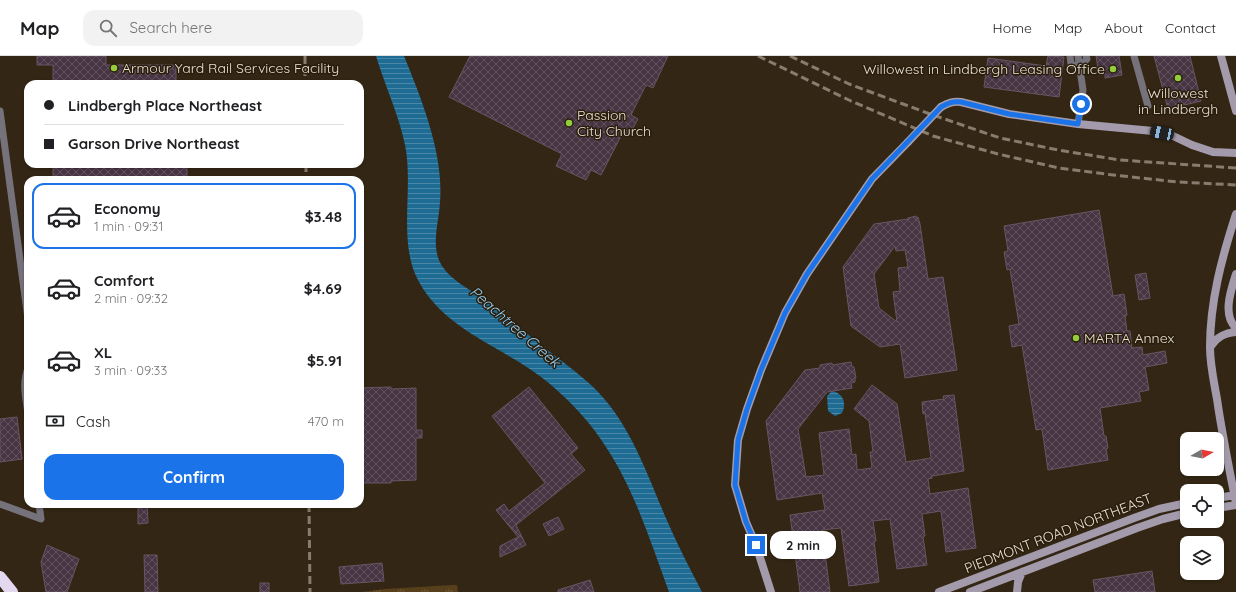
<!DOCTYPE html>
<html lang="en">
<head>
<meta charset="utf-8">
<style>
	:root { --surface:#fff; --page:#f2f2f2; --text:#202124; --muted:#757577; --line:#e0e0e0; --accent:#1a73e8 }
	body { margin:0; font-family:Quicksand,sans-serif; background:var(--page); color:var(--text); height:100vh; display:flex; flex-direction:column; font-size:15px; white-space:nowrap }
	* { box-sizing:border-box; margin:0 }
	p { font-size:13px; color:var(--muted) }
	.icon { flex:none; width:22px; height:22px; fill:none; stroke:currentColor; stroke-width:2; stroke-linecap:round; stroke-linejoin:round }
	.map { position:relative; flex:1; overflow:hidden }
	.side { position:absolute; left:24px; top:120px; width:340px; height:332px; display:flex; flex-direction:column; background:var(--surface); border-radius:12px; box-shadow:0 1px 3px #0004 }
	.side>* { flex:none }
	.hud { position:absolute; left:24px; top:24px; width:340px; height:88px; border-radius:12px; box-shadow:0 1px 3px #0004; display:grid; align-content:center; height:88px; padding:0 20px; background:var(--surface) }
	.needle { width:26px; rotate:81deg }
	.tools { position:absolute; left:1180px; top:376px; display:grid; gap:8px }
	.tools a { display:grid; place-items:center; width:44px; height:44px; border-radius:8px; background:var(--surface); box-shadow:0 1px 3px #0004; font-size:20px }
	.end { position:absolute; width:18px; height:18px; margin:-9px; border:5px solid #1a73e8; background:#fff; box-shadow:0 0 0 2px #fff }
	.from { border-radius:50% }
	.bubble { position:absolute; height:28px; border-radius:12px; background:var(--surface); box-shadow:0 1px 3px #0004; font-size:13px; font-weight:700; line-height:28px; text-align:center }
	.car { position:absolute; width:12px; height:24px; margin:-12px -6px; border-radius:5px; box-shadow:0 0 3px 1px #0007; background:linear-gradient(#222 24%,#8ab4d8 0 40%,#222 0 76%,#8ab4d8 0 86%,#222 0) }
	.hud b { display:flex; align-items:center; gap:14px; height:38px; font-size:15px }
	.hud b+b { border-top:1px solid var(--line) }
	.hud i { width:10px; height:10px; background:var(--text) }
	ul { padding:7px 0 0; list-style:none }
	li { display:flex; align-items:center; gap:12px; height:66px; margin:0 8px 6px; padding:0 12px; border:2px solid transparent; border-radius:12px }
	li div { flex:1 }
	li b { display:block; font-size:15px }
	li em { font-style:normal; font-weight:700 }
	li.on { border-color:var(--accent) }
	li>.icon { width:36px; height:36px; stroke-width:1.5 }
	.pay { display:flex; align-items:center; gap:10px; height:44px; padding:0 20px; font-size:15px }
	.pay p { margin-inline-start:auto }
	.cta { display:flex; gap:8px; margin-top:auto; padding:8px 20px }
	.cta a { flex:1; height:46px; border-radius:12px; background:var(--accent); color:#fff; font-size:16px; font-weight:700; line-height:46px; text-align:center }
	header { display:flex; align-items:center; gap:24px; box-sizing:border-box; height:56px; padding:0 20px; background:var(--surface); border-bottom:1px solid var(--line) }
	header strong { font-size:19px }
	nav { display:flex; gap:22px; margin-inline-start:auto; font-size:14px }
	.search { width:280px; height:36px; background:var(--page); display:flex; align-items:center; gap:10px; box-sizing:border-box; padding:0 14px; border-radius:12px; color:var(--muted); font-size:15px }
	.map>svg:first-child { display:block }
</style>
</head>
<body>
<header>
<strong>Map</strong>
<div class="search"><svg class="icon" aria-label="search" viewBox="0 0 24 24"><circle cx="10" cy="10" r="6"/><path d="M15 15l6 6"/></svg>Search here</div>
<nav><a>Home</a><a>Map</a><a>About</a><a>Contact</a></nav>
</header>
<div class="map">
<svg width="1236" height="536" viewBox="0 0 1236 536">
	<defs>
		<pattern id="grass-tufts" width="24" height="20" patternUnits="userSpaceOnUse"><rect width="24" height="20" fill="#583f1b"/><path d="M3 7l-1-3M5 7V3M7 7l1-3M15 17l-1-3M17 17v-4M19 17l1-3" fill="none" stroke="#705a3b"/></pattern>
		<pattern id="water-rules" width="6" height="5" patternUnits="userSpaceOnUse"><rect width="6" height="5" fill="#1e6b94"/><path d="M0 2.5h6" fill="none" stroke="#4a87a7"/></pattern>
		<pattern id="building-cross-hatch" width="8" height="8" patternUnits="userSpaceOnUse"><rect width="8" height="8" fill="#483544"/><path d="M0 0l8 8M0 8l8-8" fill="none" stroke="#62525e"/></pattern>
	</defs>
	<rect width="100%" height="100%" fill="#332614"/>
	<path fill="url(#grass-tufts)" d="M453 529H457L458 536H362L385 533Z"/>
	<path fill="url(#water-rules)" d="M376 0H404C422 44 444 99 440 146 439 167 430 191 442 210 452 225 468 232 482 242 504 258 524 276 545 292 560 304 577 316 591 329 628 363 646 415 665 460 676 486 689 511 702 536H669C651 487 635 435 606 391 591 367 571 346 550 328 508 292 447 277 419 226 397 187 414 133 405 89 399 59 385 30 376 0Z
		M832 335C843 337 847 347 842 357L835 360 828 355 827 340Z"/>
	<path fill="url(#building-cross-hatch)" stroke="#695564" fill-rule="evenodd" d="M37 0H106V9H176V28H53V9H37Z
		M470 0H668L653 32 646 29 631 59 638 63 628 81 622 78 601 119 591 114 586 124 556 110 562 98 449 41Z
		M1048 0 1064 1 1059 41 984 31 988 2 1046 10Z
		M1096 0H1119L1122 19 1105 22V18L1099 19Z
		M1154 0H1190L1201 45 1168 53Z
		M53 108H187V124H53Z
		M1099 154 1113 240 1124 238 1127 259 1125 260 1127 275H1130L1132 292 1142 291 1143 299 1165 295 1167 307 1145 311 1149 334 1139 336 1141 345 1100 352 1104 380H1106L1108 392 1106 393 1108 404 1048 414 1042 373 1036 374 1022 289 1012 291 1009 270 1019 268 1010 213 1007 214 1004 196 1008 195 1004 170Z
		M916 160V162L918 161 920 168 928 223 943 221 957 314 905 322 900 288 880 291 851 270 843 211 874 168 908 163V162ZM895 190 896 195 905 194 908 211 898 212 900 235 893 236 897 266 879 252 874 218Z
		M1146 217 1150 242 1139 244 1135 219Z
		M851 306 852 311H854L856 322H855V326L851 327 852 332 827 336 798 373 806 421 824 419 819 377 849 373 852 399 856 398 857 414 872 412 870 396H873L869 365 854 353 872 329 897 348 906 406 931 402 925 357 923 358 922 346 944 343 943 340 954 339 964 415 932 420V422L928 423 930 438 968 432 976 492 946 496 941 455 922 458 925 480H923L927 509 897 513 890 463 873 465 876 485H874L879 526 849 530 841 472 822 474 830 536H800L790 459 825 454 822 437 777 444 766 365 805 314 820 312V309L832 307V309Z
		M391 331V333L416 332V374H422V382H416V424L391 425V427H360V332Z
		M529 331 578 392 571 398 585 414 516 469 526 489 500 501V490L518 481 496 454 504 448 509 455 545 427 492 360Z
		M17 361 22 403 0 406V363Z
		M138 448H147L148 467 138 468Z
		M558 461 564 473 549 480 543 468Z
		M47 489 79 503 67 536H46L41 506Z
		M144 499H157L158 536H145Z
		M382 507 384 525 341 528 339 511Z
		M1152 515 1155 536H1095L1093 524Z
		M590 524 594 536H558V534Z
		M260 527H269V536H260Z"/>
	<g fill="none" stroke-linecap="round" stroke-linejoin="round">
		<path stroke="#76727c" stroke-width="7" d="M1070 0 1071 8 1080 11
			M1078 0 1083 34 1078 68
			M1134 0 1148 50
			M1080 11 1087 3 1086 0
			M0 55 28 263
			M28 312C22 327 26 343 28 358
			M0 448 41 463 39 448"/>
		<path stroke="#a39bab" stroke-width="8" d="M1221 0 1236 55
			M941 51C948 47 953 45 961 46L1009 58 1078 68 1153 75 1171 79 1192 89 1213 96 1236 97
			M1236 158C1222 201 1210 245 1210 291 1210 309 1214 326 1217 343 1222 378 1229 412 1236 447
			M1236 218C1231 234 1222 259 1236 272
			M1211 290C1217 281 1224 277 1236 276
			M1217 442 1236 439
			M1217 452 1236 449
			M771 536 756 489 746 466 735 429 738 384 747 353 761 314 785 257 807 218 872 123 908 86
			M939 536 1134 462 1159 453 1187 447
			M970 536 1137 472 1163 463 1187 457
			M1017 536 1018 526 1022 516"/>
		<path stroke="#e4d8f1" stroke-width="12" d="M0 521 12 536"/>
		<path stroke="#877c6d" stroke-width="3" stroke-dasharray="8 4" stroke-linecap="butt" d="M305 0V28
			M758 0 851 45 933 80 998 98 1059 112 1113 119 1178 126 1236 129
			M790 0 849 28 930 58 1000 82 1058 94 1120 104 1236 112
			M306 108V124
			M309 448 310 536"/>
		<path stroke="#a39bab" stroke-width="8" d="M908 86 941 51"/>
	</g>
	<g fill="none" stroke-linecap="round" stroke-linejoin="round">
		<path stroke="#1a73e8" stroke-width="5" d="M756 489 746 466 735 429 738 384 747 353 761 314 785 257 807 218 872 123 941 51C948 47 953 45 961 46L1009 58 1078 68 1081 48"/>
	</g>
	<g fill="#93cc3d" stroke="#291d0b" stroke-width="1.5">
		<circle cx="114" cy="12" r="4"/>
		<circle cx="1113" cy="13" r="4"/>
		<circle cx="1178" cy="22" r="4"/>
		<circle cx="569" cy="67" r="4"/>
		<circle cx="1076" cy="282" r="4"/>
	</g>
	<g text-anchor="middle" stroke-width="3" stroke-linejoin="round" paint-order="stroke">
		<g font-size="14" fill="#e9e1d5" stroke="#291d0b" text-anchor="start">
			<text x="122" y="17">Armour Yard Rail Services Facility</text>
			<text x="1105" y="18" text-anchor="end">Willowest in Lindbergh Leasing Office</text>
			<text x="1178" y="42" text-anchor="middle">Willowest<tspan x="1178" dy="16">in Lindbergh</tspan></text>
			<text x="577" y="64">Passion<tspan x="577" dy="16">City Church</tspan></text>
			<text x="1084" y="287">MARTA Annex</text>
		</g>
		<g font-size="14" fill="#e9e1d5" stroke="#291d0b">
			<text transform="translate(1058 477) rotate(-21)" y="5">PIEDMONT ROAD NORTHEAST</text>
		</g>
		<g font-size="15" font-style="italic" fill="#95cdf1" stroke="#291d0b">
			<text transform="translate(515 271) rotate(41)" y="5">Peachtree Creek</text>
		</g>
	</g>
</svg>
<div class="tools">
<a><svg class="needle" viewBox="-14 -14 28 28"><path d="M0-13l5 13h-10z" fill="#e53935"/><path d="M0 13l5-13h-10z" fill="#757577"/></svg></a>
<a><svg class="icon" aria-label="locate" viewBox="0 0 24 24"><circle cx="12" cy="12" r="6"/><path d="M12 2v4M12 18v4M2 12h4M18 12h4"/></svg></a>
<a><svg class="icon" aria-label="layers" viewBox="0 0 24 24"><path d="M12 4l9 5-9 5-9-5zM3 14l9 5 9-5"/></svg></a>
</div>
<i class="end from" style="left:1081px;top:48px"></i>
<i class="end" style="left:756px;top:489px"></i>
<div class="bubble" style="left:770px;top:475px;width:66px">2 min</div>
<i class="car" style="left:1162px;top:77px;rotate:282deg"></i>
<div class="hud">
<b><i class="from"></i>Lindbergh Place Northeast</b>
<b><i></i>Garson Drive Northeast</b>
</div>
<section class="side">
<ul>
<li class="on"><svg class="icon" aria-label="car" viewBox="0 0 24 24"><path d="M5 17H2v-5l4-1 3-4h7l3 4 3 1v5h-3M9 17h6M6 11h13"/><circle cx="7" cy="17" r="2"/><circle cx="17" cy="17" r="2"/></svg><div><b>Economy</b><p>1 min · 09:31</p></div><em>$3.48</em></li>
<li><svg class="icon" aria-label="car" viewBox="0 0 24 24"><path d="M5 17H2v-5l4-1 3-4h7l3 4 3 1v5h-3M9 17h6M6 11h13"/><circle cx="7" cy="17" r="2"/><circle cx="17" cy="17" r="2"/></svg><div><b>Comfort</b><p>2 min · 09:32</p></div><em>$4.69</em></li>
<li><svg class="icon" aria-label="car" viewBox="0 0 24 24"><path d="M5 17H2v-5l4-1 3-4h7l3 4 3 1v5h-3M9 17h6M6 11h13"/><circle cx="7" cy="17" r="2"/><circle cx="17" cy="17" r="2"/></svg><div><b>XL</b><p>3 min · 09:33</p></div><em>$5.91</em></li>
</ul>
<div class="pay"><svg class="icon" aria-label="cash" viewBox="0 0 24 24"><path d="M3 7h18v10H3z"/><circle cx="12" cy="12" r="2"/></svg>Cash<p>470 m</p></div>
<div class="cta"><a>Confirm</a></div>
</section>
</div>
</body>
</html>
